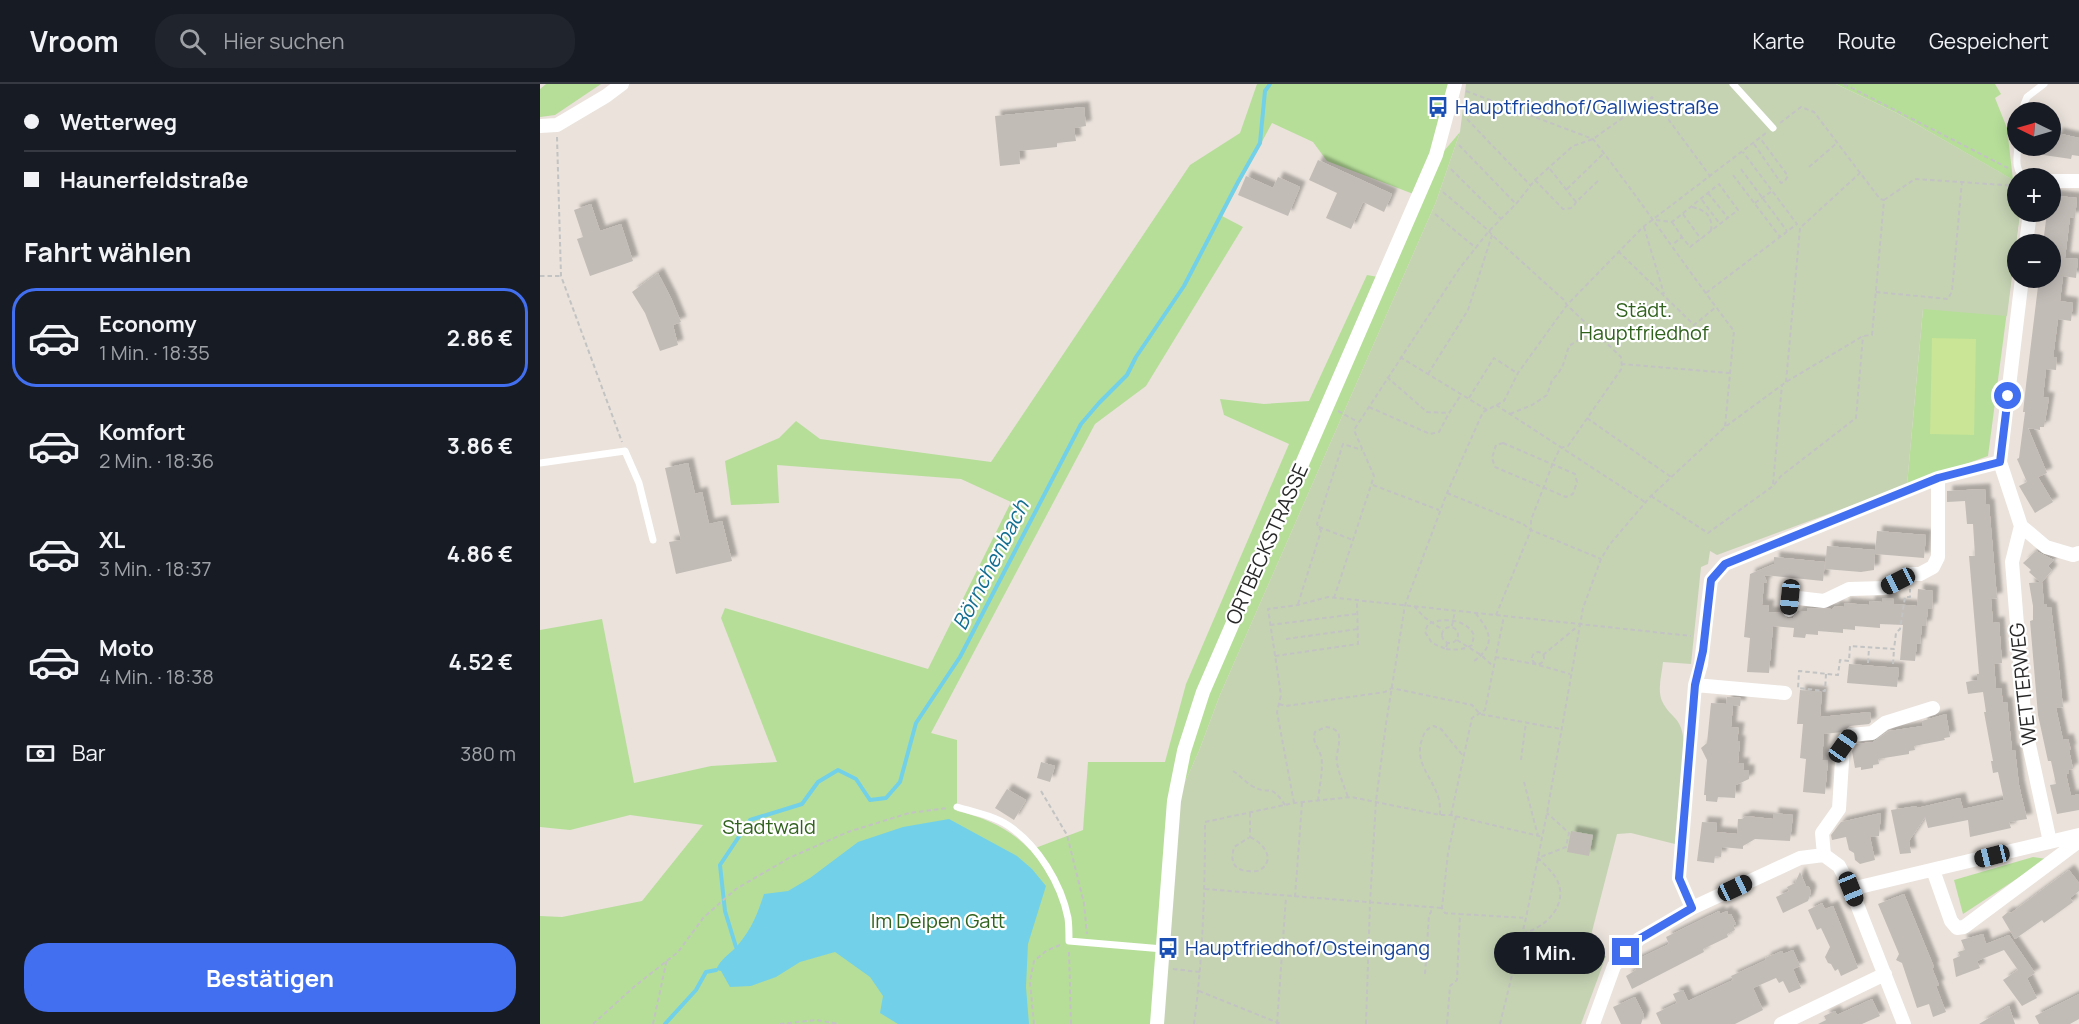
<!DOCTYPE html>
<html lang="de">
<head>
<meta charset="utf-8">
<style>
	:root { --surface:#171b24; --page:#20242c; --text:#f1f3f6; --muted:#9ea1a6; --line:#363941; --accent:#426ff0 }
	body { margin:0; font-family:Manrope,sans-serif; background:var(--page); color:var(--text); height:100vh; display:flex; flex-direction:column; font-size:22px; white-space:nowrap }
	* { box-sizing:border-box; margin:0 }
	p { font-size:20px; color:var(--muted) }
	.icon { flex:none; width:33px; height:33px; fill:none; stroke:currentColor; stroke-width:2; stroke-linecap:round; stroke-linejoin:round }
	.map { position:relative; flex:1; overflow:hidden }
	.sheet { display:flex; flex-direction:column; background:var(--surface); width:540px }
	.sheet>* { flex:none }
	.banner { display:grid; align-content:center; height:132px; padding:0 24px; background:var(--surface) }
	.needle { width:39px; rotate:275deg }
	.controls { position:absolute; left:1467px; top:18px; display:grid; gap:12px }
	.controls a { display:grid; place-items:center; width:54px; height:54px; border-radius:50%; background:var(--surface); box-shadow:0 3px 15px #0003; font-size:30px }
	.end { position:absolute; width:27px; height:27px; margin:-14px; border:8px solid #426ff0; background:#fff; box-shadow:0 0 0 3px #fff }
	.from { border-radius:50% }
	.bubble { position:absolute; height:42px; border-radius:21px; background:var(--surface); box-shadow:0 3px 15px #0003; font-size:20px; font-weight:700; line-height:42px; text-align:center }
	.car { position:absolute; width:18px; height:36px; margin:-18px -9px; border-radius:8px; box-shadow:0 0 4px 2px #0007; background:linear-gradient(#222 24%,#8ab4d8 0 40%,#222 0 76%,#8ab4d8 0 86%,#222 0) }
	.banner b { display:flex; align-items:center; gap:21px; height:57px; font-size:22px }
	.banner b+b { border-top:2px solid var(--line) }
	.banner i { width:15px; height:15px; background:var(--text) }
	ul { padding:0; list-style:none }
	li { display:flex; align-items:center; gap:18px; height:99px; margin:0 12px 9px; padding:0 12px; border:3px solid transparent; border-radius:24px }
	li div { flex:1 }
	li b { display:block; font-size:22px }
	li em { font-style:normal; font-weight:700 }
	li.active { border-color:var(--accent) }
	li>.icon { width:54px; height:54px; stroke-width:1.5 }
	h2 { padding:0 24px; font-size:27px; line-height:72px }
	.pay { display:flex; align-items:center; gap:15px; height:66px; padding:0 24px; font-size:22px }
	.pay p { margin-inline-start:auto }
	.button { display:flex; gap:12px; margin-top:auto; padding:12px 24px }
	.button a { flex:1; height:69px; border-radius:24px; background:var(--accent); color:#fff; font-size:24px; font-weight:700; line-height:69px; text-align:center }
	header { display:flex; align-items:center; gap:36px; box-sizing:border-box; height:84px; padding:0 30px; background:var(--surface); border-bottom:2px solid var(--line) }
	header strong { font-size:28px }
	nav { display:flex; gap:33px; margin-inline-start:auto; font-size:21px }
	.search { width:420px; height:54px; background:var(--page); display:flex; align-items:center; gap:15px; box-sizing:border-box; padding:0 21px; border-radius:24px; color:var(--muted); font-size:22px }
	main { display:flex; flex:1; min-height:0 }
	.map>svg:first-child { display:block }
</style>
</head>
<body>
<header>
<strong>Vroom</strong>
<div class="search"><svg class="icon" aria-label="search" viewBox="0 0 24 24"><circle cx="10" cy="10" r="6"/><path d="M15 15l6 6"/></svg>Hier suchen</div>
<nav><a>Karte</a><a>Route</a><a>Gespeichert</a></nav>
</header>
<main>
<section class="sheet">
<div class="banner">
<b><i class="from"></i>Wetterweg</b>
<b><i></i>Haunerfeldstraße</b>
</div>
<h2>Fahrt wählen</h2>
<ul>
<li class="active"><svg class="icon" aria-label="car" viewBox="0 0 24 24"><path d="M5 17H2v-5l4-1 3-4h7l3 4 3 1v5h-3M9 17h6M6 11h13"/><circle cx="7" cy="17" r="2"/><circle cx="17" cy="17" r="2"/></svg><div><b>Economy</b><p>1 Min. · 18:35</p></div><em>2.86 €</em></li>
<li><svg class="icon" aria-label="car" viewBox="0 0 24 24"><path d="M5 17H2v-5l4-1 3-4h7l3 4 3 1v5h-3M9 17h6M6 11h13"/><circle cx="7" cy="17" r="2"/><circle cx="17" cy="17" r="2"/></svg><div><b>Komfort</b><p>2 Min. · 18:36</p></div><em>3.86 €</em></li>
<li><svg class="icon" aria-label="car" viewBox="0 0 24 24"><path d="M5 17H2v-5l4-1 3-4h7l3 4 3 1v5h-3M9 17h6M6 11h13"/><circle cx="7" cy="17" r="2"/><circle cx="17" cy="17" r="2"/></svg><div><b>XL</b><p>3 Min. · 18:37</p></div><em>4.86 €</em></li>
<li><svg class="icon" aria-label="car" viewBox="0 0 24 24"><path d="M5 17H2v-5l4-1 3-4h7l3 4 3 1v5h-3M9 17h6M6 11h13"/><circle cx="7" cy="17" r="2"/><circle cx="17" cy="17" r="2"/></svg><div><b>Moto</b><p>4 Min. · 18:38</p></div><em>4.52 €</em></li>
</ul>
<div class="pay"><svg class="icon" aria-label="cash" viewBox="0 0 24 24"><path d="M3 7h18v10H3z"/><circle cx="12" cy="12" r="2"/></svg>Bar<p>380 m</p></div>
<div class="button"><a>Bestätigen</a></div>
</section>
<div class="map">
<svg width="1539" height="940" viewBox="0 0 1539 940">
	<defs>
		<filter id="shadow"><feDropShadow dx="5.5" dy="-5.5" stdDeviation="1.5" flood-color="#0004"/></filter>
	</defs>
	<rect width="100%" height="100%" fill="#eae2db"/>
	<path fill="#b6de99" d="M6 0H61L15 31 0 33V5Z
		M717 0H915L876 111 787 77 773 58 732 39 682 132 703 143 606 302 555 340 391 649 417 656V727C446 734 469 744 490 766L543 746 548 678H625L646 600 749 360 684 331 680 315 724 320 769 317 827 191 838 193 899 73 920 48 896 118 680 611 659 667 637 716 611 940H0V832L22 833 102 817 163 741 90 731 30 746 0 743V546L62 535 94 699 171 682 237 678 181 534 185 524 388 585 471 418 421 395 237 381 239 419 191 421 185 377 239 354 256 337 280 355 451 378 650 81 700 49Z
		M1296 0H1455L1461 10 1455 14 1467 44 1473 96 1357 29Z
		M1478 128H1480L1448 372 1367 401 1383 225Z
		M1493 773 1507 775 1423 830 1414 796Z"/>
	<path fill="#c5d3b3" d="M926 0H1296L1357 29 1477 98 1478 128H1480L1467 232 1383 225 1367 401 1177 471 1170 467 1168 480 1161 483 1151 580 1123 578C1122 590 1117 605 1122 617 1131 636 1142 631 1144 660L1135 760 1091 749 1077 750 1047 867 1066 872 1041 940H621L637 716 659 667 680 611 896 118 920 48Z"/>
	<path fill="#c9e595" d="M1392 254 1436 255 1434 351 1390 350Z"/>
	<path fill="#72d1e8" d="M409 735 477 772 492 785 506 802 488 860 486 903 489 940H358L340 929 343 912 330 893 295 868 260 878 236 893 211 902 190 903 181 887 176 886C180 875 190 870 198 861 212 844 217 831 224 810L248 807 270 794 318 758 363 743Z"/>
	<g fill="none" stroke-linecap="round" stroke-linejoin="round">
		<path stroke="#72d1e8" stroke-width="4" d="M196 863 185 827 180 781 210 736 262 720 278 698 298 686 316 695 330 716 346 714 360 698 376 639 420 573 541 340 559 319 587 291 596 273 644 202 698 98 720 59 725 7 730 0
			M125 940 156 906 166 888 176 886"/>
	</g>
	<path fill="#c2bcb7" filter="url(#shadow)" d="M544 23 546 42 534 44 536 57 517 59V63L479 67 480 80 460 82 455 32Z
		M1517 49 1539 54V72L1532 71 1531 75 1483 68 1484 62H1510V53L1516 54Z
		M778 76 852 110 844 128 823 118 811 145 786 134 797 109 769 96Z
		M706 92 733 104 738 93 760 103 748 132 698 111Z
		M1510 111 1537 114 1535 134 1530 133 1525 174 1538 175 1536 194 1523 192 1520 217 1533 219 1531 237 1518 235 1514 266V273H1517L1516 286 1506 285 1503 313 1509 314 1504 343H1500V346L1488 344 1507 389 1498 393 1513 418 1495 429 1479 402 1487 398 1477 375 1479 374 1485 328H1483L1486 301 1499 194H1510V160H1503L1507 128H1510Z
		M51 120 60 147 81 140 93 177 50 192 37 155 43 153 34 126Z
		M118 189 131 214 141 238 133 241 138 261 120 267 105 229 92 208Z
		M148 379 155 410 162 408 169 440 182 437 192 477 136 490 129 458 141 456 125 384Z
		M1445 405 1446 420H1449L1457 514 1451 515 1453 539 1459 538 1462 579 1454 580 1456 604H1461L1463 619 1467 618 1472 666H1475L1479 701 1487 735 1469 738 1471 744 1430 753 1428 736 1388 744 1385 733 1369 757 1371 769 1360 770 1351 726 1377 722V724L1420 714 1423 725 1464 716 1458 688 1453 689 1451 677H1453L1444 628H1446L1443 608 1428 610 1426 598 1437 596V590H1439L1429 472H1435L1433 440H1427L1425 417 1407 418V407Z
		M1337 447 1386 451 1384 474 1335 470Z
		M1287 462 1335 466 1334 486 1321 488 1285 485Z
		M1496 467 1514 476 1508 482 1512 486 1502 498 1504 520H1507V523H1511L1519 586 1523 623 1516 624 1523 656 1528 655 1531 666H1529L1533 685 1529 686V689L1526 690 1531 712 1539 710V726L1517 730 1510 701 1516 700 1511 677H1508L1498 631 1490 537 1493 536V522L1489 499 1500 498 1489 488 1491 486 1483 479Z
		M1234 473 1285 478 1283 497 1224 491 1227 498 1224 499 1222 521H1229L1228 528 1241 529 1248 535 1253 534 1258 527H1267V524L1292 525 1295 522 1304 523V519L1329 521 1330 517 1342 518V514L1354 515V520L1377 522 1378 505 1393 507 1392 525H1388L1386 542H1382L1380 560 1377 559 1375 577 1360 576 1363 541 1340 540V544L1315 542V546L1303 545V549L1278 547V551L1266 550 1265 554 1253 553 1254 544 1233 542 1229 589 1207 588 1210 554 1204 553 1210 490 1234 480Z
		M1309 580 1359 584 1357 603 1307 599Z
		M1260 606 1282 608 1280 633 1330 628 1331 638 1329 640 1310 642 1302 648 1284 650 1282 676H1288L1285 710 1263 708 1266 675 1260 674 1263 640H1257Z
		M1187 613 1201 614 1200 622 1193 621 1191 643 1199 644 1197 657H1200L1198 679H1204L1203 686H1209V695L1196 701 1195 714 1178 713 1177 718 1166 717V711H1164L1167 676 1161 664 1167 659 1171 619 1186 620Z
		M1406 630 1410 653 1404 654 1405 656 1374 662 1375 666 1369 667V670L1338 675 1339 680 1333 681V684L1321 686V683L1315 684 1312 667 1316 660 1333 658 1349 647 1383 642 1382 637Z
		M501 678 515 682 510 698 497 694Z
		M467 705 486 716 474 736 455 724Z
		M1233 729 1253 731 1250 757 1215 755 1203 762V765L1182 763 1181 773 1175 772 1174 779 1157 777 1162 738 1177 739 1176 748 1197 750 1198 735H1202L1206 732 1233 735Z
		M1341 729 1339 752 1330 753 1335 776 1320 780 1315 776 1314 769 1309 766 1306 753 1292 756 1291 751 1301 738Z
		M1031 747 1053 751 1049 772 1027 768Z
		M1529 786 1539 799V807L1530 814 1533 818 1504 839 1502 836 1475 855 1462 833 1468 828 1471 829Z
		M1260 788 1266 802 1269 803 1271 808 1268 817 1243 829 1236 813 1249 807 1247 803 1255 799Z
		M1364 810 1394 883 1392 884 1399 901 1396 902 1406 928 1393 933 1389 920 1377 924 1362 879 1356 876 1359 870 1338 820Z
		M1282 819 1285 825 1293 822 1318 884 1301 892 1298 885 1295 887 1291 880 1288 879 1285 873 1290 863 1281 844 1277 846 1268 826Z
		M1179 827 1180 830 1187 827 1188 831 1191 830 1196 840 1193 841 1195 846 1187 850 1188 853 1163 865 1164 868 1092 905 1086 892 1096 886 1092 878 1129 860 1126 853Z
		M1443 850 1446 860 1469 851 1495 889 1487 894 1497 914 1482 922 1463 896 1478 886 1464 866 1437 877 1440 884 1416 893 1413 875 1420 872 1418 868 1425 866 1421 856Z
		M1253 866 1260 882 1253 885 1261 904 1249 909 1243 897 1239 899 1236 894 1213 904 1223 926 1195 940H1121L1116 929 1137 919 1133 910 1143 906 1148 917 1193 896 1191 892 1226 876 1225 874 1242 867 1243 870Z
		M1539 910V935L1530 940H1499L1495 932Z
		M1095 913 1104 931 1101 940H1081L1073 923Z
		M1332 915 1340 932 1322 940H1278L1286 936 1284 932 1295 927 1297 931Z
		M1469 922 1475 940H1439Z"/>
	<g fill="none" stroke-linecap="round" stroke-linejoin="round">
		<path stroke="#c3c3c3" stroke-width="2" stroke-dasharray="4.5 3" stroke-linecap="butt" d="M1304 0 1468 84
			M926 7 1053 55C1102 118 1146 184 1194 247L1185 343
			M927 35 991 102
			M1240 39 1261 23 1274 28 1340 115 1344 116
			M17 53 21 192 82 358
			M1214 60 1241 99 1245 97 1248 92 1220 54
			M919 61 976 120
			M1269 83 1297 59
			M911 85 961 135
			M1010 85 1036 118
			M1201 85 1247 147
			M1193 91 1240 153
			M995 96 1023 125 1031 124 1034 122 1036 118 1060 95
			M1027 105 1064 69
			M903 108 949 147 952 151 1023 215 1027 221 1081 273 1082 284 1028 362 1020 364 1013 379 991 436V446L956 531
			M1168 109 1188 134
			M1162 116 1180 140
			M1344 116 1375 95 1478 102
			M1215 119 1232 107
			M1152 123C1166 126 1173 132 1171 147
			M895 130 936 164
			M1143 130 1161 155
			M1116 136 1132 138 1179 100 1198 126 1150 163 1142 153 1132 161
			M1132 138 1142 153
			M1104 143 1124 210
			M1078 167 1154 241 1176 223
			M0 192H21
			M1336 208 1408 215 1412 207 1422 97
			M1166 209 1257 140 1203 68
			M860 273 947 326
			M1081 280 1189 289
			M888 290 928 226 952 151
			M847 293 887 328 909 329 921 311
			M1246 298 1260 144 1320 89
			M929 314 954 274 977 289
			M956 321 1105 418
			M829 323 890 350 899 348 909 329
			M798 327 818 338
			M970 330 992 321 1007 311 1012 296 1018 290 1023 281 1029 262 1053 247
			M1047 334 1131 393
			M963 359 1035 390 1037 398 1033 410 1026 413 955 383 952 374 956 361Z
			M1233 400 1242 301
			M833 401 899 426
			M907 409 983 440 991 446 1061 475
			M1111 412 1168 449 1233 402 1241 392 1316 334 1323 252
			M779 443 813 456
			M794 514 834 392 814 346 919 185 949 147 976 120 995 96 1033 62 1053 55 1112 13 1170 92
			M758 520 781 447 777 440 803 360 822 366
			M874 522 884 533 903 546
			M730 541 816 530
			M912 542 915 527
			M902 551a8 8 0 1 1 16 0a8 8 0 1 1-16 0Z
			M746 555 818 545
			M917 556 941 571 953 582
			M906 565C916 566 923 566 932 561L934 551C926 535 904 533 888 540L885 548 892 559 906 565 907 559
			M992 574a6 6 0 1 1 12 0a6 6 0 1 1-12 0Z
			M1003 571 1038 542
			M735 572 818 560 817 517
			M955 573 995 580 1030 590
			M934 577C955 562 952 549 936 530
			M1328 579 1329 564
			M1353 580 1354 565
			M1286 590 1285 607 1258 604 1259 587 1298 591 1300 576 1309 577 1310 562 1354 565 1356 549 1360 545 1365 513H1370V505
			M739 620 746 622 845 608 852 604 932 621 940 630 1021 645
			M981 676 986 638
			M693 687C700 691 705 698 712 702 731 713 729 697 745 721
			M984 698 998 752
			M501 707 527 751 544 819 547 850
			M778 717C779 705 784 682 781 672 778 662 772 659 775 648L785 643C810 645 794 666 797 679 799 690 804 702 808 713
			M754 719 737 628 741 611 728 525 758 521 788 513 1151 552
			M710 729V753L694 763C691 775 691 784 706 787 710 787 716 788 720 786 737 775 722 758 710 753
			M900 731C900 725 900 718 898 712 891 692 874 678 882 655 884 649 887 644 894 642L901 645 924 673
			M911 731 932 634 945 626 964 532
			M916 732 908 769 902 824 905 829 920 830
			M665 805 902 824
			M755 813 762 719
			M983 849C1006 844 1029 820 1017 796 1012 787 1005 781 998 774L1026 763 1029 749 1007 729
			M529 868 531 940
			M633 885 660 888
			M885 890 889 831 891 828V824
			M659 907 741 940
			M53 940 95 902 138 868 164 833 196 805 249 774 308 748 369 729 408 724
			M113 940 127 875
			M240 940 276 936 299 940
			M494 940 490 897 494 877 506 867 520 861
			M654 940C663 873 665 805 665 738L754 719 811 713 900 731H911L1003 753
			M737 940 746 813
			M826 940 830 819 836 717 846 640 865 521 907 409 943 328 964 317 978 289 1027 221 1103 143 1226 49
			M907 940 910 902 917 896 920 830 986 834
			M960 940 986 834 1007 729 1043 524 1061 475 1070 460 1111 412 1185 343 1246 298 1323 252 1332 251 1344 116"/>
		<path stroke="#fff" stroke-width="7" d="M1193 0 1233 44
			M1481 28 1487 13 1504 0
			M1478 62C1477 74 1474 86 1485 94
			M0 379 85 367 99 399 113 456
			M417 723C434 728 454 732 469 742 498 762 521 799 528 834 529 841 529 849 529 857L623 865"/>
		<path stroke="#fff" stroke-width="14" d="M0 42 17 41 66 12 82 0
			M1510 97H1539
			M1486 160 1490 128
			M1482 194 1460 378 1481 442 1506 463 1533 471 1539 469
			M1481 442 1472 478 1484 628 1488 656 1510 758
			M1249 526 1250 513 1284 517 1309 505 1344 504 1371 490H1380L1393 483 1398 473V394
			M1155 601 1245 609
			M1284 771 1282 749 1299 725 1303 662 1311 651 1332 649 1345 639 1393 624
			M1393 786 1411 837 1417 844 1424 843 1539 757
			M1311 805 1539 751
			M1152 824 1139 794 1155 601 1161 580 1171 496 1185 480 1398 394 1460 378
			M617 940 634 717 644 667 663 608 896 71 915 0
			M1053 940 1074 882 1099 855 1152 824 1260 774 1284 771 1299 782 1311 805 1364 940
			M1241 940 1345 890"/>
	</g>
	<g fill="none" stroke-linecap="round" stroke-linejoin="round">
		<path stroke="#426ff0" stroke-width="8" d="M1086 868 1099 855 1152 824 1139 794 1155 601 1163 567 1171 496 1185 480 1398 394 1460 378 1468 312"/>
	</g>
	<defs>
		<symbol id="bus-bare" viewBox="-9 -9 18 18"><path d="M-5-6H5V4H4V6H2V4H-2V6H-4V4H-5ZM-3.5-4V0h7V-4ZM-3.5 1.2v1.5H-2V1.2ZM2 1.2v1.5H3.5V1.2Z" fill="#1a4fb4" stroke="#fff" stroke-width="2.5" paint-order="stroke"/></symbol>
	</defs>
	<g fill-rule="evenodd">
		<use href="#bus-bare" x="883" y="8" width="30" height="30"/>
		<use href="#bus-bare" x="613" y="849" width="30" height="30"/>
	</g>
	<g text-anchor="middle" stroke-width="4.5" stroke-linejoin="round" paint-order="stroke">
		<g font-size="20" fill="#164399" stroke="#fff" text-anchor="start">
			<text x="915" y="30">Hauptfriedhof/Gallwiestraße</text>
			<text x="645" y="871">Hauptfriedhof/Osteingang</text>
		</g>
		<g font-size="20" fill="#30611d" stroke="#fff">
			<text x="1104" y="233">Städt.<tspan x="1104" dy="23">Hauptfriedhof</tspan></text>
			<text x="229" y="750">Stadtwald</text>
			<text x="398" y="844">Im Deipen Gatt</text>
		</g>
		<g font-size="20" fill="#282828" stroke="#fff">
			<text transform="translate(727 460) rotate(-66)" y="7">ORTBECKSTRASSE</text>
			<text transform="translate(1483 600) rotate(-96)" y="7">WETTERWEG</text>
		</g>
		<g font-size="21" font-style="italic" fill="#146f91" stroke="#fff">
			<text transform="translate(451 481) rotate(-63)" y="7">Börnchenbach</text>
		</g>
	</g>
</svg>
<div class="controls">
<a><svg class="needle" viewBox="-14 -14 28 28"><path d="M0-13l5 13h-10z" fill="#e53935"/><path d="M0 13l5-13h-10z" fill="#9ea1a6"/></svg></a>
<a>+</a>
<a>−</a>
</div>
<i class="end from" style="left:1468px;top:312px"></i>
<i class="end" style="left:1086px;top:868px"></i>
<div class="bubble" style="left:954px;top:848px;width:111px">1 Min.</div>
<i class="car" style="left:1358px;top:497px;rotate:243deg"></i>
<i class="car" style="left:1250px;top:513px;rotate:186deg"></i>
<i class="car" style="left:1303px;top:662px;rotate:35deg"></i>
<i class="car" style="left:1452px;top:772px;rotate:256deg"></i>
<i class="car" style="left:1195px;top:804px;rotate:65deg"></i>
<i class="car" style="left:1311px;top:805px;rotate:158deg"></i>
</div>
</main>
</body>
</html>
